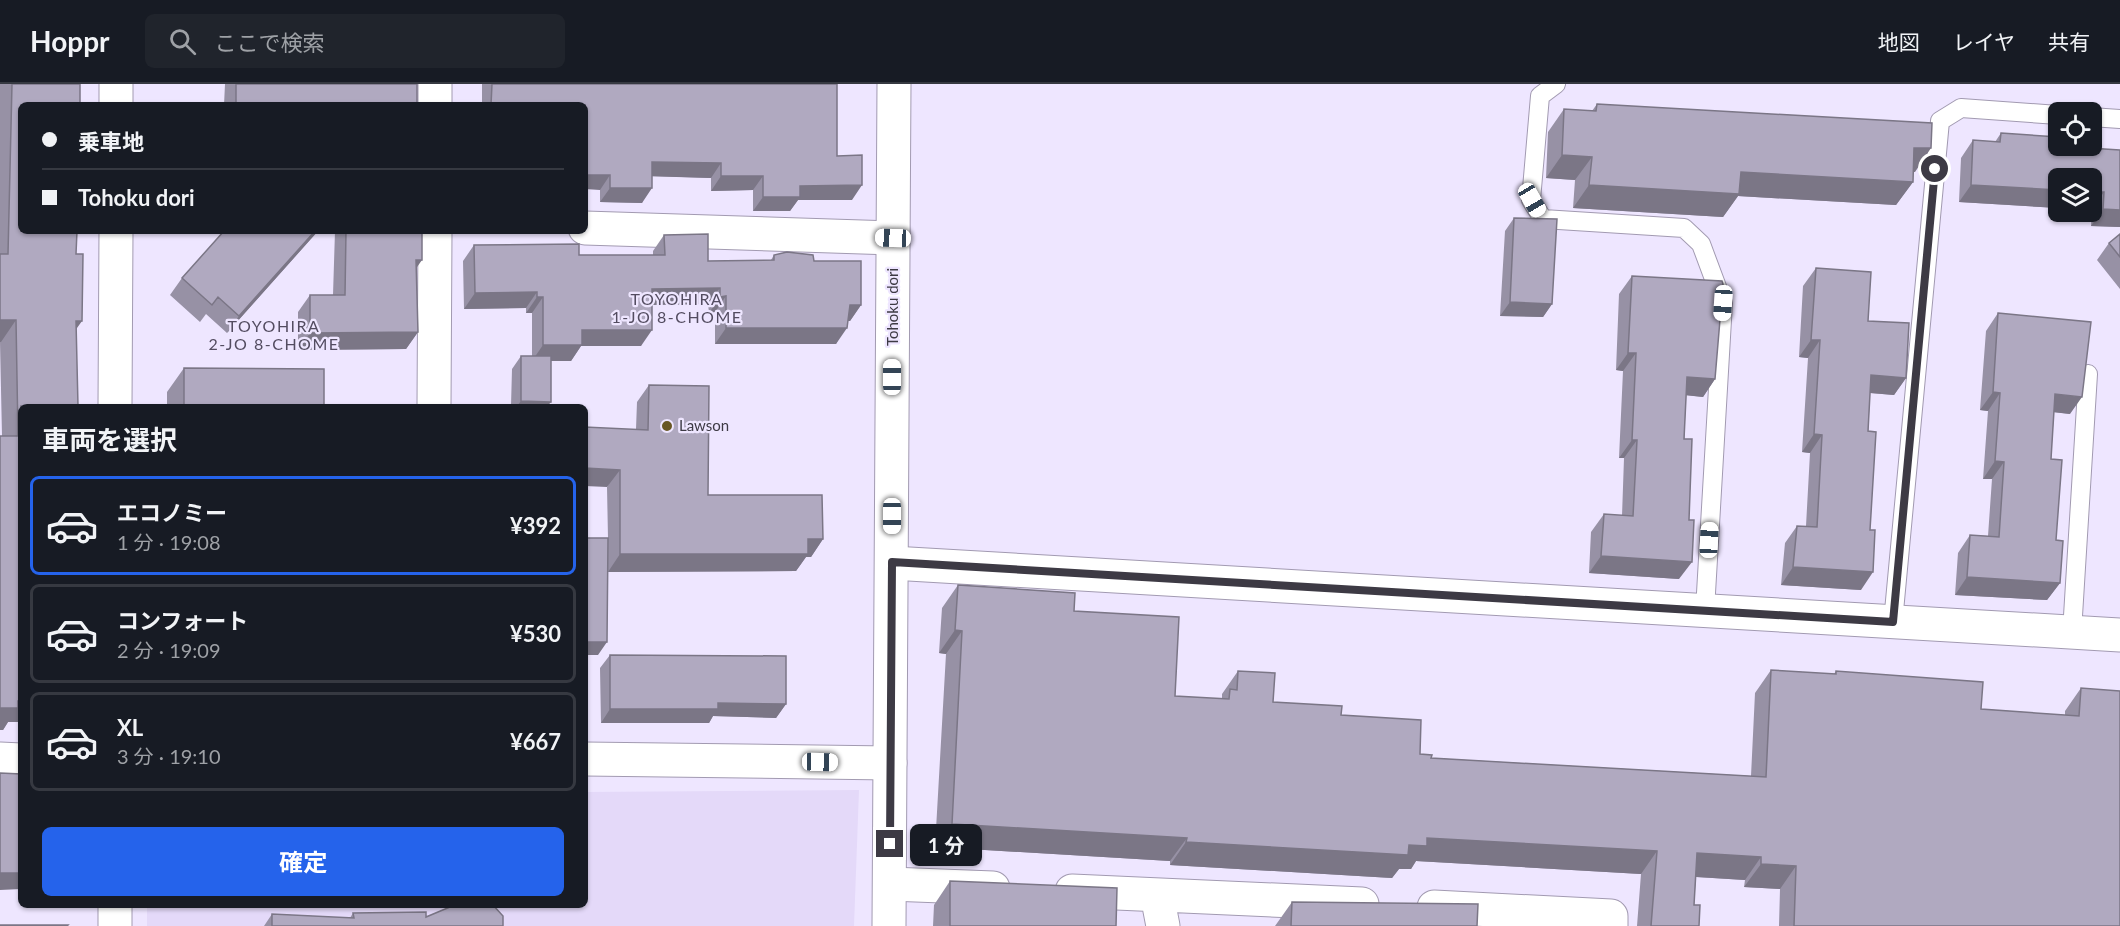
<!DOCTYPE html>
<html lang="ja">
<head>
<meta charset="utf-8">
<style>
	:root { --surface:#171b24; --page:#20242c; --text:#f1f3f6; --muted:#9ea1a6; --line:#363941; --accent:#2563eb }
	body { margin:0; font-family:Lato,"Noto Sans JP",sans-serif; background:var(--page); color:var(--text); height:100vh; display:flex; flex-direction:column; font-size:22px; white-space:nowrap }
	* { box-sizing:border-box; margin:0 }
	p { font-size:20px; color:var(--muted) }
	.icon { flex:none; width:33px; height:33px; fill:none; stroke:currentColor; stroke-width:2; stroke-linecap:round; stroke-linejoin:round }
	.map { position:relative; flex:1; overflow:hidden }
	.details { position:absolute; left:18px; top:320px; width:570px; height:504px; display:flex; flex-direction:column; background:var(--surface); border-radius:9px; box-shadow:0 2px 4px #0004 }
	.details>* { flex:none }
	.hud { position:absolute; left:18px; top:18px; width:570px; height:132px; border-radius:9px; box-shadow:0 2px 4px #0004; display:grid; align-content:center; height:132px; padding:0 24px; background:var(--surface) }
	.controls { position:absolute; left:2048px; top:18px; display:grid; gap:12px }
	.controls a { display:grid; place-items:center; width:54px; height:54px; border-radius:9px; background:var(--surface); box-shadow:0 2px 4px #0004; font-size:30px }
	.end { position:absolute; width:27px; height:27px; margin:-14px; border:8px solid #3d3a44; background:#fff; box-shadow:0 0 0 3px #fff }
	.from { border-radius:50% }
	.bubble { position:absolute; height:42px; border-radius:9px; background:var(--surface); box-shadow:0 2px 4px #0004; font-size:20px; font-weight:700; line-height:42px; text-align:center }
	.car { position:absolute; width:18px; height:36px; margin:-18px -9px; border-radius:8px; box-shadow:0 0 4px 2px #0007; background:linear-gradient(#fff 24%,#345 0 40%,#fff 0 76%,#345 0 86%,#fff 0) }
	.hud b { display:flex; align-items:center; gap:21px; height:57px; font-size:22px }
	.hud b+b { border-top:2px solid var(--line) }
	.hud i { width:15px; height:15px; background:var(--text) }
	ul { padding:0; list-style:none }
	li { display:flex; align-items:center; gap:18px; height:99px; margin:0 12px 9px; padding:0 12px; border:3px solid var(--line); border-radius:9px }
	li div { flex:1 }
	li b { display:block; font-size:22px }
	li em { font-style:normal; font-weight:700 }
	li.current { border-color:var(--accent) }
	li>.icon { width:54px; height:54px; stroke-width:1.5 }
	h2 { padding:0 24px; font-size:27px; line-height:72px }
	.cta { display:flex; gap:12px; margin-top:auto; padding:12px 24px }
	.cta a { flex:1; height:69px; border-radius:9px; background:var(--accent); color:#fff; font-size:24px; font-weight:700; line-height:69px; text-align:center }
	header { display:flex; align-items:center; gap:36px; box-sizing:border-box; height:84px; padding:0 30px; background:var(--surface); border-bottom:2px solid var(--line) }
	header strong { font-size:28px }
	nav { display:flex; gap:33px; margin-inline-start:auto; font-size:21px }
	.search { width:420px; height:54px; background:var(--page); display:flex; align-items:center; gap:15px; box-sizing:border-box; padding:0 21px; border-radius:9px; color:var(--muted); font-size:22px }
	.map>svg:first-child { display:block }
</style>
</head>
<body>
<header>
<strong>Hoppr</strong>
<div class="search"><svg class="icon" aria-label="search" viewBox="0 0 24 24"><circle cx="10" cy="10" r="6"/><path d="M15 15l6 6"/></svg>ここで検索</div>
<nav><a>地図</a><a>レイヤ</a><a>共有</a></nav>
</header>
<div class="map">
<svg width="2120" height="842" viewBox="0 0 2120 842">
	<rect width="100%" height="100%" fill="#eee6ff"/>
	<path fill="#e4d9f9" d="M859 706 854 842H147V821L585 820V708Z"/>
	<g fill="none" stroke-linecap="round" stroke-linejoin="round">
		<defs>
			<path id="lane" d="M1556 0 1540 12 1531 116 1543 135 1684 144 1701 160 1723 219 1705 526
				M2091 33 2120 35
				M1893 538 1940 37 1961 24 2058 31
				M2072 548 2088 290"/>
			<path id="street" d="M435 0V21
				M585 144 893 154
				M434 322 435 147
				M892 479 2120 551
				M0 675 21 676
				M585 675 890 679
				M890 800 993 804
				M1072 807 1362 820
				M1157 811 1163 842
				M1434 823 1611 832V842"/>
			<path id="secondary" d="M116 21V0
				M115 322 116 147
				M115 820V842
				M889 842 894 0"/>
		</defs>
		<use href="#lane" stroke="#a29ab1" stroke-width="20"/>
		<use href="#street" stroke="#a29ab1" stroke-width="35"/>
		<use href="#secondary" stroke="#a29ab1" stroke-width="35"/>
		<use href="#lane" stroke="#fff" stroke-width="18"/>
		<use href="#street" stroke="#fff" stroke-width="33"/>
		<use href="#secondary" stroke="#fff" stroke-width="33"/>
	</g>
	<path fill="#9791a5" d="M0 0H80L21 322V638H8L3 646 2 352 0 258Z
		M225 0H417V21H224Z
		M482 0H837V72L852 116H798L790 127H753V106L711 107V94L652 92 642 119 600 118V106L585 21H482Z
		M1597 20 1915 88H1913V98L1896 121 1738 112 1723 133 1573 124 1575 96 1546 94 1548 48 1564 25 1592 27Z
		M2001 49 2089 64 2120 66V143L2091 142 2092 126 1959 118 1961 74 1973 56 1995 58Z
		M1514 134 1552 220 1543 233 1500 232 1505 147Z
		M224 147H318L227 249 206 230 200 238 170 211 182 194Z
		M335 147H422L416 183 418 248 406 265 298 266V228L310 211H333Z
		M2120 150V205L2097 176 2109 159Z
		M664 151 708 177 771 176 774 171 814 177 861 221 850 237H848L836 260H715V228L709 229 708 220 652 221 641 262H581L571 277H551V318L547 322H511L512 285 521 272H532V229H526V224L464 225 463 177 474 161 579 171H653V167Z
		M1816 184 1868 237 1906 294 1894 311 1870 309 1861 506 1781 501 1785 459 1797 442H1806L1810 369 1802 368 1808 274 1799 273 1803 202Z
		M1632 192 1715 295 1703 313 1686 311 1679 495 1589 489 1591 448 1604 430 1622 432 1624 374H1619L1623 287 1616 286 1619 210Z
		M1998 229 2070 330 2054 328 2051 375 2056 456 2060 499 2047 516 1955 511 1958 469 1970 451 1988 452 1992 395H1983L1988 327 1980 326 1986 247Z
		M184 284 324 322H167V308Z
		M649 301 708 411 823 455 811 473H806L796 487 608 488 598 571 608 454 607 403 636 345 637 318Z
		M958 501 1074 527 1175 612 1222 615V610L1238 587 1273 618 1341 631 1420 670 1431 674 1751 692 1755 609 1771 586 1834 590 1836 587 1981 625 2065 631V627L2081 604 2120 842H1779L1780 805 1744 803 1745 796 1696 793 1694 821 1699 842H1637L1641 790 1416 777 1411 785H1399L1392 794 1170 781V777L935 763 946 570 939 569 942 524Z
		M610 571 786 620 776 634 713 632 709 639H601L600 584Z
		M950 797 1116 842H933L934 821Z
		M1292 818 1477 842H1275Z
		M353 829 426 833 503 842H264L272 830 350 834Z"/>
	<path fill="#7b7686" d="M1914 64H1931L1915 88 1898 87Z
		M1562 71 1592 73 1575 96 1546 94Z
		M652 78 721 79 711 94 642 92Z
		M1741 88 1913 98 1896 121 1738 112 1723 133 1573 124 1589 101Z
		M585 91H610L600 106 585 105Z
		M721 92H763L753 106 711 107Z
		M862 101 852 116H798L790 127H753L763 113 800 102Z
		M1971 101 2058 106V124L1959 118Z
		M610 104H652L642 119 600 118Z
		M2091 108H2104L2092 126H2091Z
		M2103 125 2120 126V143L2091 142Z
		M315 147H318L227 249 239 232Z
		M416 176H422L410 193Z
		M720 204 708 220 641 221 652 205Z
		M537 208 526 224 464 225 475 209Z
		M726 212 715 228 709 229 720 213Z
		M537 213H543L532 229H526Z
		M1510 218 1552 220 1543 233 1500 232Z
		M850 221H861L850 237H838Z
		M0 236H16L1 258H0Z
		M76 237H82L67 258Z
		M726 244H847L836 260H715Z
		M582 246H652L641 262H581L571 277H532L543 261Z
		M418 248 406 265 298 266 310 249Z
		M1811 256H1820L1808 274 1799 273Z
		M1628 269H1636L1623 287 1616 286Z
		M1871 291 1906 294 1894 311 1859 308Z
		M1687 293 1715 295 1703 313 1674 310Z
		M1993 308 2000 309 1988 327 1980 326Z
		M2055 310 2082 313 2070 330 2043 327Z
		M521 317 551 318 547 322H517Z
		M1814 350 1822 351 1810 369 1802 368Z
		M1632 356H1637L1624 374H1619Z
		M1995 377 2004 378 1992 395H1983Z
		M585 384 620 386 607 403 585 402Z
		M808 455H823L811 473H806L796 487 608 488 620 470Z
		M1601 472 1692 478 1679 495 1589 489Z
		M1793 483 1873 488 1861 506 1781 501Z
		M1967 493 2060 499 2047 516 1955 511Z
		M955 546 962 547 946 570 939 569Z
		M585 558H607L598 571H585Z
		M18 617H21V638H8L3 646H0V624Z
		M718 619 786 620 776 634 713 632 709 639H601L610 625Z
		M952 740 1187 754 1170 777 935 763Z
		M1427 754 1657 767 1641 790 1416 777 1411 785H1399L1392 794 1170 781 1186 758Z
		M1697 769 1761 773 1745 796 1681 792Z
		M1761 780 1796 782 1780 805 1744 803Z
		M0 789H21V805L0 806Z"/>
	<path fill="#b0a9c0" stroke="#7b7686" stroke-width="1.5" d="M12 0H80V21H21V147H77L76 170H83L82 237H76L78 322H21V617H18V624H0V352H18L16 236H0V170H8Z
		M236 0H417V21H236Z
		M492 0H837V72L862 71V101L800 102V113H763V92H721V79L652 78V104H610V91H585V21H491Z
		M1597 20 1932 39 1931 64H1914L1913 98 1741 88 1739 110 1589 101 1592 73 1562 71 1564 25 1596 27Z
		M2001 49 2058 53V62H2089V64L2120 66V126L2103 125 2104 108H2091V94H2058V106L1971 101 1973 56 2000 58Z
		M1514 134 1557 135 1552 220 1510 218Z
		M224 147H315L239 232 218 213 212 221 182 194Z
		M346 147H422V176H416L418 248 310 249V211H345Z
		M708 150V177L774 176V171L787 168 813 171 814 177H861V221H850L847 244H726V212L720 213V204L652 205V246H582V261H543V213H537V208L475 209 474 161 579 160V171H665L664 151Z
		M2120 150V173L2109 159Z
		M1816 184 1871 188 1868 237 1909 239 1906 294 1871 291 1868 347 1876 348 1870 446H1875L1873 488 1793 483 1797 442 1817 443 1822 351 1814 350 1820 256H1811Z
		M1632 192 1722 197 1723 200 1715 295 1687 293 1684 355H1692L1689 436H1694L1692 478 1601 472 1604 430 1633 432 1637 356H1632L1636 269H1628Z
		M1998 229 2091 238 2082 313 2055 310 2051 375 2062 376 2056 456 2063 457 2060 499 1967 493 1970 451 1999 453 2004 378 1995 377 2000 309 1993 308Z
		M521 272H551V318L521 317Z
		M184 284 324 285V322H184Z
		M649 301 709 302 708 411H822L823 455H808V470H620V386L585 384V343L648 346Z
		M585 454H608L607 558H585Z
		M958 501 1075 509 1074 527 1179 533 1175 612 1229 615 1230 605 1237 606 1238 587 1275 589 1273 618 1342 622 1341 631 1421 636 1420 670 1432 671 1431 674 1766 693 1771 586 1836 590V587L1983 598 1981 625 2079 632 2081 604 2120 607V842H1794L1796 782 1761 780V773L1697 769 1694 821H1700L1699 842H1651L1657 767 1427 754V762L1409 761 1408 771 1186 758 1187 754 952 740 962 547 955 546Z
		M610 571 786 572V620L718 619V625H610Z
		M0 689 21 690V789H0Z
		M950 797 1117 804 1116 842H950Z
		M1292 818 1478 820 1477 842H1291Z
		M457 820H492L503 832V842H272V830L354 834 353 829 426 828V833Z
		M0 841H68L67 842H0Z"/>
	<g fill="none" stroke-linecap="round" stroke-linejoin="round">
		<path stroke="#3d3a44" stroke-width="8" d="M890 760 892 478 1893 538 1935 85"/>
	</g>
	<circle fill="#685724" stroke="#eee6ff" stroke-width="2" cx="667" cy="342" r="6"/>
	<g text-anchor="middle" stroke-width="4.5" stroke-linejoin="round" paint-order="stroke">
		<g font-size="15" fill="#3d3a44" stroke="#eee6ff">
			<text transform="translate(893 223) rotate(-90)" y="5">Tohoku dori</text>
		</g>
		<g font-size="15" fill="#3d3a44" stroke="#eee6ff" text-anchor="start">
			<text x="679" y="347">Lawson</text>
		</g>
		<g font-size="16" letter-spacing="1.5" fill="#534c60" stroke="#eee6ff">
			<text x="677" y="221">TOYOHIRA<tspan x="677" dy="18">1-JO 8-CHOME</tspan></text>
			<text x="274" y="248">TOYOHIRA<tspan x="274" dy="18">2-JO 8-CHOME</tspan></text>
		</g>
	</g>
</svg>
<div class="controls">
<a><svg class="icon" aria-label="locate" viewBox="0 0 24 24"><circle cx="12" cy="12" r="6"/><path d="M12 2v4M12 18v4M2 12h4M18 12h4"/></svg></a>
<a><svg class="icon" aria-label="layers" viewBox="0 0 24 24"><path d="M12 4l9 5-9 5-9-5zM3 14l9 5 9-5"/></svg></a>
</div>
<i class="end from" style="left:1935px;top:85px"></i>
<i class="end" style="left:890px;top:760px"></i>
<div class="bubble" style="left:910px;top:740px;width:72px">1 分</div>
<i class="car" style="left:1532px;top:116px;rotate:150deg"></i>
<i class="car" style="left:893px;top:154px;rotate:272deg"></i>
<i class="car" style="left:1723px;top:219px;rotate:184deg"></i>
<i class="car" style="left:892px;top:293px;rotate:0deg"></i>
<i class="car" style="left:892px;top:432px;rotate:180deg"></i>
<i class="car" style="left:1709px;top:456px;rotate:3deg"></i>
<i class="car" style="left:820px;top:678px;rotate:91deg"></i>
<div class="hud">
<b><i class="from"></i>乗車地</b>
<b><i></i>Tohoku dori</b>
</div>
<section class="details">
<h2>車両を選択</h2>
<ul>
<li class="current"><svg class="icon" aria-label="car" viewBox="0 0 24 24"><path d="M5 17H2v-5l4-1 3-4h7l3 4 3 1v5h-3M9 17h6M6 11h13"/><circle cx="7" cy="17" r="2"/><circle cx="17" cy="17" r="2"/></svg><div><b>エコノミー</b><p>1 分 · 19:08</p></div><em>¥392</em></li>
<li><svg class="icon" aria-label="car" viewBox="0 0 24 24"><path d="M5 17H2v-5l4-1 3-4h7l3 4 3 1v5h-3M9 17h6M6 11h13"/><circle cx="7" cy="17" r="2"/><circle cx="17" cy="17" r="2"/></svg><div><b>コンフォート</b><p>2 分 · 19:09</p></div><em>¥530</em></li>
<li><svg class="icon" aria-label="car" viewBox="0 0 24 24"><path d="M5 17H2v-5l4-1 3-4h7l3 4 3 1v5h-3M9 17h6M6 11h13"/><circle cx="7" cy="17" r="2"/><circle cx="17" cy="17" r="2"/></svg><div><b>XL</b><p>3 分 · 19:10</p></div><em>¥667</em></li>
</ul>
<div class="cta"><a>確定</a></div>
</section>
</div>
</body>
</html>
